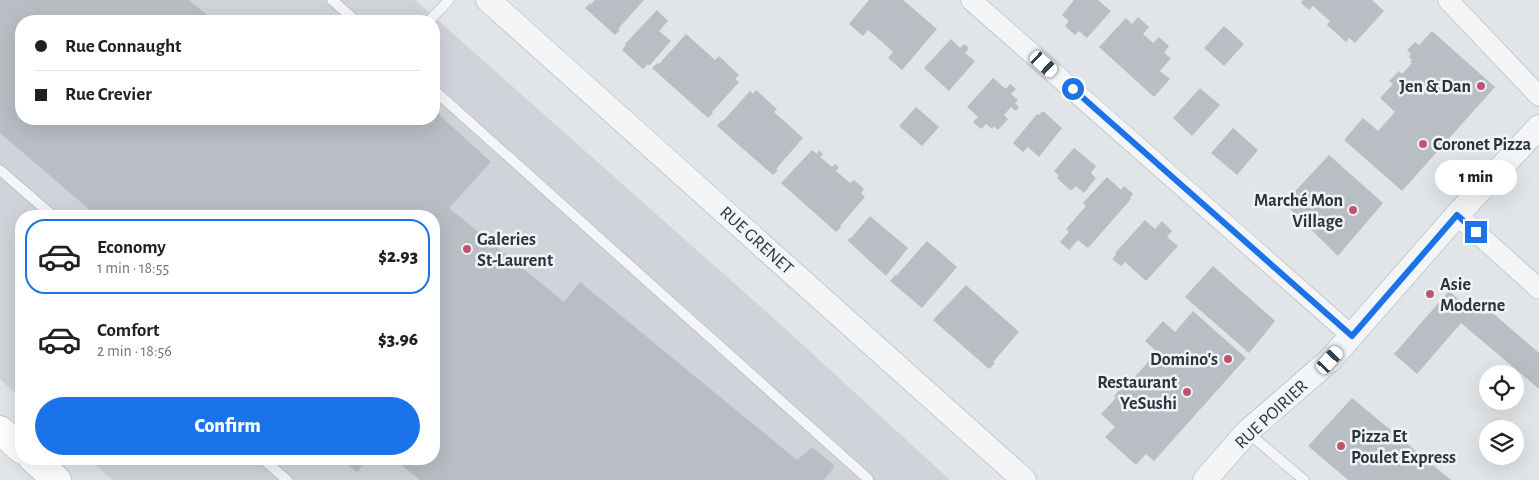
<!DOCTYPE html>
<html lang="en">
<head>
<meta charset="utf-8">
<style>
	:root { --surface:#fff; --page:#f6f6f6; --text:#202124; --muted:#757577; --line:#e0e0e0; --accent:#1a73e8 }
	body { margin:0; font-family:"Alegreya Sans",sans-serif; background:var(--page); color:var(--text); height:100vh; display:flex; flex-direction:column; font-size:19px; white-space:nowrap }
	* { box-sizing:border-box; margin:0 }
	p { font-size:16px; color:var(--muted) }
	.icon { flex:none; width:28px; height:28px; fill:none; stroke:currentColor; stroke-width:2; stroke-linecap:round; stroke-linejoin:round }
	.map { position:relative; flex:1; overflow:hidden }
	.details { position:absolute; left:15px; top:210px; width:425px; height:255px; display:flex; flex-direction:column; background:var(--surface); border-radius:20px; box-shadow:0 5px 20px #0002 }
	.details>* { flex:none }
	.hud { position:absolute; left:15px; top:15px; width:425px; height:110px; border-radius:20px; box-shadow:0 5px 20px #0002; display:grid; align-content:center; height:110px; padding:0 20px; background:var(--surface) }
	.buttons { position:absolute; left:1479px; top:365px; display:grid; gap:10px }
	.buttons a { display:grid; place-items:center; width:45px; height:45px; border-radius:50%; background:var(--surface); box-shadow:0 5px 20px #0002; font-size:25px }
	.end { position:absolute; width:22px; height:22px; margin:-11px; border:6px solid #1a73e8; background:#fff; box-shadow:0 0 0 2px #fff }
	.from { border-radius:50% }
	.bubble { position:absolute; height:35px; border-radius:18px; background:var(--surface); box-shadow:0 5px 20px #0002; font-size:16px; font-weight:800; line-height:35px; text-align:center }
	.car { position:absolute; width:15px; height:30px; margin:-15px -8px; border-radius:6px; box-shadow:0 0 4px 1px #0007; background:linear-gradient(#fff 24%,#345 0 40%,#fff 0 76%,#345 0 86%,#fff 0) }
	.hud b { display:flex; align-items:center; gap:18px; height:48px; font-size:19px }
	.hud b+b { border-top:1px solid var(--line) }
	.hud i { width:12px; height:12px; background:var(--text) }
	ul { padding:9px 0 0; list-style:none }
	li { display:flex; align-items:center; gap:15px; height:75px; margin:0 10px 8px; padding:0 10px; border:2px solid transparent; border-radius:20px }
	li div { flex:1 }
	li b { display:block; font-size:19px }
	li em { font-style:normal; font-weight:800 }
	li.active { border-color:var(--accent) }
	li>.icon { width:45px; height:45px; stroke-width:1.5 }
	.action { display:flex; gap:10px; margin-top:auto; padding:10px 20px }
	.action a { flex:1; height:58px; border-radius:30px; background:var(--accent); color:#fff; font-size:20px; font-weight:800; line-height:58px; text-align:center }
	.map>svg:first-child { display:block }
</style>
</head>
<body>
<div class="map">
<svg width="1539" height="480" viewBox="0 0 1539 480">
	<rect width="100%" height="100%" fill="#e1e5e8"/>
	<path fill="#d0d4da" fill-rule="evenodd" d="M0 0H415L779 323 950 480H113L89 459H434V216H21V398L0 379ZM21 21H434V119H21Z"/>
	<path fill="#b9bec4" d="M0 0H189L214 21H21V119H434V110L491 162 449 208 564 302 580 282 797 460 812 447 835 466 824 480H420L394 459H434V216H97L0 133Z
		M595 0H644L618 29 620 30 615 35 585 8 590 3 591 4Z
		M869 0H903L937 29 902 70 888 58 893 52 881 41 868 30 863 36 849 24Z
		M1074 0H1098L1111 11 1087 38 1079 31 1075 35 1065 26 1069 21 1062 15Z
		M1303 0H1372L1384 11 1355 43 1349 38 1346 42 1327 25 1330 21 1313 6 1309 10 1301 3Z
		M657 10 668 21 659 31 671 41 649 66 648 64 643 69 622 50 626 45 625 44Z
		M1138 17 1149 27 1143 34 1153 43 1159 37 1169 46 1164 53 1171 58 1160 71 1170 79 1154 97 1099 47 1126 18 1132 24Z
		M1224 26 1244 44 1224 66 1204 48Z
		M1432 31 1495 87 1402 191 1344 140 1363 118 1378 131 1395 112 1380 98 1393 84 1389 81 1399 71 1402 74 1412 63 1410 62 1412 60 1409 57 1411 54 1407 50 1415 42 1419 45Z
		M686 34 715 60 719 56 739 75 735 79 739 82 712 112 713 113 708 118 652 68 657 63 659 64Z
		M951 39 960 48 964 44 969 48 965 53 975 61 949 91 924 68Z
		M993 78 1006 89 1010 84 1016 89 1011 94 1018 100 1015 103 1019 107 1016 111 1011 107 1004 115 1008 119 998 130 994 126 992 129 986 124 981 129 973 122 978 117 967 107Z
		M1200 88 1220 105 1192 136 1173 118Z
		M756 90 777 109 774 112 803 138 776 169 778 170 773 175 717 126 722 120 723 121 750 91 753 94Z
		M916 107 939 127 922 146 899 126Z
		M1043 111 1062 128 1039 157 1028 147 1023 152 1013 143 1037 114 1039 115Z
		M1233 128 1258 150 1237 175 1211 153Z
		M1074 148 1096 166 1091 173 1096 178 1084 193 1076 186 1072 190H1070L1057 178 1059 176 1054 171Z
		M812 150 817 154 819 150 823 154 820 157 832 167 835 164 839 167 836 171 850 183 854 180 864 189 861 193 865 197 840 226 841 227 836 232 781 183Z
		M1329 155 1383 203 1338 256 1284 203Z
		M1107 177 1121 190 1124 186 1133 194 1130 198 1131 199 1088 248 1078 240 1069 250 1060 242 1069 232 1066 229 1086 206 1083 203Z
		M870 216 908 248 886 276 847 240 852 237Z
		M1145 220 1155 229 1162 221 1172 231 1167 237 1178 246 1146 281 1125 262 1121 266 1112 259 1116 255 1115 253Z
		M927 241 957 267 922 308 890 281 895 275 896 276Z
		M1213 266 1275 321 1249 353 1185 297Z
		M966 285 1019 332 993 362 995 363 989 369 933 320Z
		M1449 291 1472 311 1480 302 1539 353V389L1461 323 1417 374 1394 354Z
		M1193 311 1246 358 1154 461 1146 454 1136 465 1105 437 1115 427 1101 414 1116 398 1114 396 1122 387 1124 389 1157 352 1145 341 1163 321 1175 332Z
		M1352 398 1451 480H1348L1308 446Z
		M340 459H368L357 472Z"/>
	<g fill="none" stroke-linecap="round" stroke-linejoin="round">
		<defs>
			<path id="service" d="M332 0 356 21
				M429 21 449 0
				M434 90 868 479 867 480
				M0 170 53 216
				M1247 432 1304 480
				M263 459 287 480"/>
			<path id="minor" d="M971 0 1352 336
				M1448 0 1539 96
				M1457 215 1539 289"/>
			<path id="tertiary" d="M488 0 1024 480
				M1205 480 1247 432 1330 360 1457 215 1539 127"/>
			<path id="primary" d="M0 430 21 449
				M33 459 57 480"/>
		</defs>
		<use href="#service" stroke="#a7acb2" stroke-width="11"/>
		<use href="#minor" stroke="#a7acb2" stroke-width="21"/>
		<use href="#tertiary" stroke="#a7acb2" stroke-width="25"/>
		<use href="#primary" stroke="#a2aab3" stroke-width="29"/>
		<use href="#service" stroke="#f4f5f7" stroke-width="10"/>
		<use href="#minor" stroke="#f4f5f7" stroke-width="20"/>
		<use href="#tertiary" stroke="#f4f5f7" stroke-width="24"/>
		<use href="#primary" stroke="#fff" stroke-width="28"/>
	</g>
	<g fill="none" stroke-linecap="round" stroke-linejoin="round">
		<path stroke="#1a73e8" stroke-width="6" d="M1073 89 1352 336 1457 215 1476 232"/>
	</g>
	<g fill="#bf556d" stroke="#f1f3f6" stroke-width="2">
		<circle cx="1481" cy="86" r="5"/>
		<circle cx="1423" cy="144" r="5"/>
		<circle cx="1353" cy="210" r="5"/>
		<circle cx="467" cy="249" r="5"/>
		<circle cx="1430" cy="294" r="5"/>
		<circle cx="1228" cy="359" r="5"/>
		<circle cx="1187" cy="392" r="5"/>
		<circle cx="1341" cy="446" r="5"/>
	</g>
	<g text-anchor="middle" stroke-width="5" stroke-linejoin="round" paint-order="stroke">
		<g font-size="18" font-weight="bold" fill="#2c343e" stroke="#f1f3f6" text-anchor="end">
			<text x="1471" y="92">Jen &amp; Dan</text>
			<text x="1433" y="150" text-anchor="start">Coronet Pizza</text>
			<text x="1343" y="206">Marché Mon<tspan x="1343" dy="21">Village</tspan></text>
			<text x="477" y="245" text-anchor="start">Galeries<tspan x="477" dy="21">St-Laurent</tspan></text>
			<text x="1440" y="290" text-anchor="start">Asie<tspan x="1440" dy="21">Moderne</tspan></text>
			<text x="1218" y="365">Domino's</text>
			<text x="1177" y="388">Restaurant<tspan x="1177" dy="21">YeSushi</tspan></text>
			<text x="1351" y="442" text-anchor="start">Pizza Et<tspan x="1351" dy="21">Poulet Express</tspan></text>
		</g>
		<g font-size="18" fill="#2c343e" stroke="#f1f3f6">
			<text transform="translate(757 240) rotate(42)" y="6">RUE GRENET</text>
			<text transform="translate(1271 414) rotate(-43)" y="6">RUE POIRIER</text>
		</g>
	</g>
</svg>
<div class="buttons">
<a><svg class="icon" aria-label="locate" viewBox="0 0 24 24"><circle cx="12" cy="12" r="6"/><path d="M12 2v4M12 18v4M2 12h4M18 12h4"/></svg></a>
<a><svg class="icon" aria-label="layers" viewBox="0 0 24 24"><path d="M12 4l9 5-9 5-9-5zM3 14l9 5 9-5"/></svg></a>
</div>
<i class="end from" style="left:1073px;top:89px"></i>
<i class="end" style="left:1476px;top:232px"></i>
<div class="bubble" style="left:1435px;top:160px;width:82px">1 min</div>
<i class="car" style="left:1044px;top:64px;rotate:132deg"></i>
<i class="car" style="left:1330px;top:360px;rotate:42deg"></i>
<div class="hud">
<b><i class="from"></i>Rue Connaught</b>
<b><i></i>Rue Crevier</b>
</div>
<section class="details">
<ul>
<li class="active"><svg class="icon" aria-label="car" viewBox="0 0 24 24"><path d="M5 17H2v-5l4-1 3-4h7l3 4 3 1v5h-3M9 17h6M6 11h13"/><circle cx="7" cy="17" r="2"/><circle cx="17" cy="17" r="2"/></svg><div><b>Economy</b><p>1 min · 18:55</p></div><em>$2.93</em></li>
<li><svg class="icon" aria-label="car" viewBox="0 0 24 24"><path d="M5 17H2v-5l4-1 3-4h7l3 4 3 1v5h-3M9 17h6M6 11h13"/><circle cx="7" cy="17" r="2"/><circle cx="17" cy="17" r="2"/></svg><div><b>Comfort</b><p>2 min · 18:56</p></div><em>$3.96</em></li>
</ul>
<div class="action"><a>Confirm</a></div>
</section>
</div>
</body>
</html>
